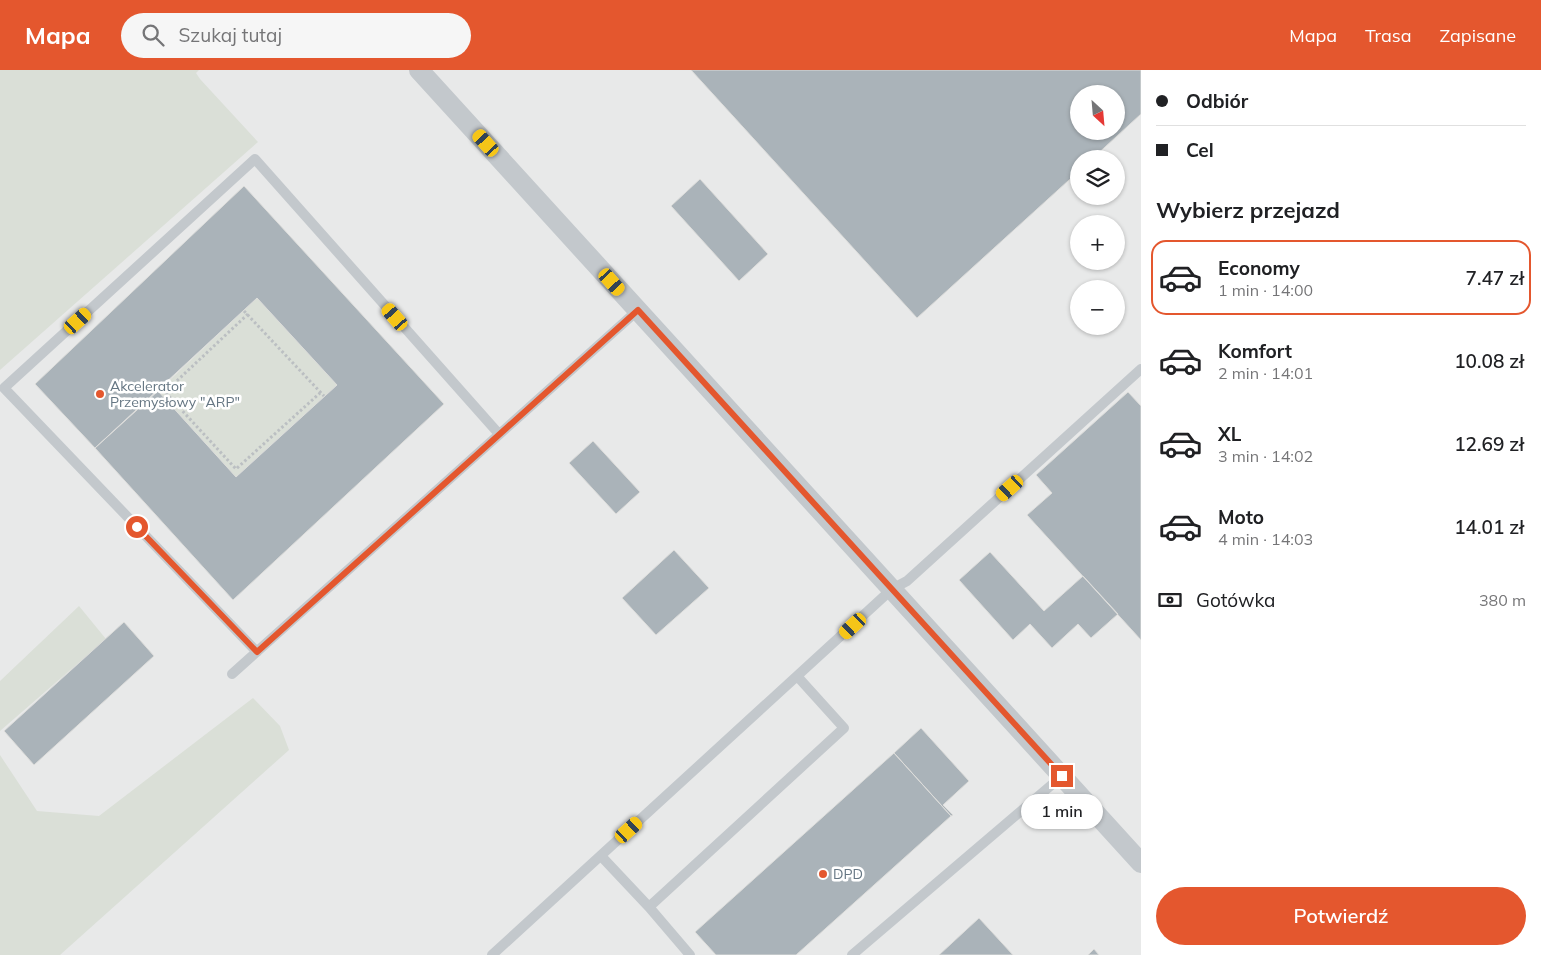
<!DOCTYPE html>
<html lang="pl">
<head>
<meta charset="utf-8">
<style>
	:root { --surface:#fff; --page:#f6f6f6; --text:#202124; --muted:#757577; --line:#e0e0e0; --accent:#e4572e }
	body { margin:0; font-family:Mulish,sans-serif; background:var(--page); color:var(--text); height:100vh; display:flex; flex-direction:column; font-size:19px; white-space:nowrap }
	* { box-sizing:border-box; margin:0 }
	p { font-size:16px; color:var(--muted) }
	.icon { flex:none; width:28px; height:28px; fill:none; stroke:currentColor; stroke-width:2; stroke-linecap:round; stroke-linejoin:round }
	.map { position:relative; flex:1; overflow:hidden }
	.sheet { display:flex; flex-direction:column; background:var(--surface); width:400px }
	.sheet>* { flex:none }
	.top-card { display:grid; align-content:center; height:110px; padding:0 15px; background:var(--surface) }
	.needle { width:32px; rotate:154deg }
	.buttons { position:absolute; left:1070px; top:15px; display:grid; gap:10px }
	.buttons a { display:grid; place-items:center; width:55px; height:55px; border-radius:50%; background:var(--surface); box-shadow:0 1px 4px #0004; font-size:25px }
	.end { position:absolute; width:22px; height:22px; margin:-11px; border:6px solid #e4572e; background:#fff; box-shadow:0 0 0 2px #fff }
	.from { border-radius:50% }
	.bubble { position:absolute; height:35px; border-radius:18px; background:var(--surface); box-shadow:0 1px 4px #0004; font-size:16px; font-weight:600; line-height:35px; text-align:center }
	.car { position:absolute; width:15px; height:30px; margin:-15px -8px; border-radius:6px; box-shadow:0 0 4px 1px #0007; background:linear-gradient(#f5c518 24%,#345 0 40%,#f5c518 0 76%,#345 0 86%,#f5c518 0) }
	.top-card b { display:flex; align-items:center; gap:18px; height:48px; font-size:19px }
	.top-card b+b { border-top:1px solid var(--line) }
	.top-card i { width:12px; height:12px; background:var(--text) }
	ul { padding:0; list-style:none }
	li { display:flex; align-items:center; gap:15px; height:75px; margin:0 10px 8px; padding:0 5px; border:2px solid transparent; border-radius:15px }
	li div { flex:1 }
	li b { display:block; font-size:19px }
	li em { font-style:normal; font-weight:600 }
	li.on { border-color:var(--accent) }
	li>.icon { width:45px; height:45px; stroke-width:1.5 }
	h2 { padding:0 15px; font-size:22px; line-height:60px }
	.pay { display:flex; align-items:center; gap:12px; height:55px; padding:0 15px; font-size:19px }
	.pay p { margin-inline-start:auto }
	.action { display:flex; gap:10px; margin-top:auto; padding:10px 15px }
	.action a { flex:1; height:58px; border-radius:30px; background:var(--accent); color:#fff; font-size:20px; font-weight:600; line-height:58px; text-align:center }
	header { display:flex; align-items:center; gap:30px; box-sizing:border-box; height:70px; padding:0 25px; background:var(--accent); color:#fff }
	header strong { font-size:24px }
	nav { display:flex; gap:28px; margin-inline-start:auto; font-size:18px }
	.search { width:350px; height:45px; background:var(--page); display:flex; align-items:center; gap:12px; box-sizing:border-box; padding:0 18px; border-radius:28px; color:var(--muted); font-size:19px }
	main { display:flex; flex:1; min-height:0 }
	.map>svg:first-child { display:block }
</style>
</head>
<body>
<header>
<strong>Mapa</strong>
<div class="search"><svg class="icon" aria-label="search" viewBox="0 0 24 24"><circle cx="10" cy="10" r="6"/><path d="M15 15l6 6"/></svg>Szukaj tutaj</div>
<nav><a>Mapa</a><a>Trasa</a><a>Zapisane</a></nav>
</header>
<main>
<div class="map">
<svg width="1141" height="885" viewBox="0 0 1141 885">
	<rect width="100%" height="100%" fill="#fafaf8"/>
	<path fill="#e8e9e9" fill-rule="evenodd" d="M0 0H1141V885H0ZM1079 24H1116V61H1079ZM1079 89H1116V126H1079ZM1079 154H1116V191H1079ZM1079 219H1116V256H1079Z"/>
	<path fill="#dadfd7" d="M0 0H199L196 3 200 9 258 72 0 300Z
		M257 228 337 315 236 407 158 321Z
		M79 536 106 569 0 661V611Z
		M253 628 280 656 289 680 60 885H0V685L37 741 99 746Z"/>
	<path fill="#aab3b9" stroke="#dcdcda" fill-rule="evenodd" d="M691 0H1141V44L1092 89H1079V101L917 248ZM1079 24H1116V61H1079Z
		M700 109 768 184 739 211 671 136Z
		M244 116 444 334 233 530 95 378 158 321 236 407 337 315 257 228 95 378 35 314Z
		M1128 322 1141 336V570L1027 445 1052 423 1036 405Z
		M593 371 640 422 616 444 569 393Z
		M674 480 709 518 656 565 622 528Z
		M990 482 1044 541 1083 506 1118 544 1091 568 1078 554 1052 578 1030 554 1013 570 959 510Z
		M124 552 154 586 34 695 4 661Z
		M921 658 969 711 943 735 953 745 951 746 894 683Z
		M894 683 951 746 796 885H716L695 862Z
		M979 848 1013 885H939Z
		M1094 879 1099 885H1088Z"/>
	<g fill="none" stroke-linecap="round" stroke-linejoin="round">
		<path stroke="#bbbfc2" stroke-width="3" stroke-dasharray="2.5 2.5" stroke-linecap="butt" d="M244 241 324 326
			M248 244 165 322 236 399 320 323"/>
		<path stroke="#c3c8cc" stroke-width="10" d="M257 582 4 318 255 89 499 364
			M232 604 638 240
			M601 786 649 837 690 885
			M649 837 844 658 797 606
			M492 885 892 519 907 511 1141 299
			M852 885 1062 706"/>
		<path stroke="#c3c8cc" stroke-width="20" d="M419 0 1141 793"/>
	</g>
	<g fill="none" stroke-linecap="round" stroke-linejoin="round">
		<path stroke="#e4572e" stroke-width="6" d="M137 457 257 582 638 240 1062 706"/>
	</g>
	<g fill="#e4572e" stroke="#fff" stroke-width="2">
		<circle cx="100" cy="324" r="5"/>
		<circle cx="823" cy="804" r="5"/>
	</g>
	<g text-anchor="middle" stroke-width="5" stroke-linejoin="round" paint-order="stroke">
		<g font-size="14" fill="#657683" stroke="#fff" text-anchor="start">
			<text x="110" y="321">Akcelerator<tspan x="110" dy="16">Przemysłowy "ARP"</tspan></text>
			<text x="833" y="809">DPD</text>
		</g>
	</g>
</svg>
<div class="buttons">
<a><svg class="needle" viewBox="-14 -14 28 28"><path d="M0-13l5 13h-10z" fill="#e53935"/><path d="M0 13l5-13h-10z" fill="#757577"/></svg></a>
<a><svg class="icon" aria-label="layers" viewBox="0 0 24 24"><path d="M12 4l9 5-9 5-9-5zM3 14l9 5 9-5"/></svg></a>
<a>+</a>
<a>−</a>
</div>
<i class="end from" style="left:137px;top:457px"></i>
<i class="end" style="left:1062px;top:706px"></i>
<div class="bubble" style="left:1021px;top:724px;width:82px">1 min</div>
<i class="car" style="left:486px;top:73px;rotate:318deg"></i>
<i class="car" style="left:612px;top:212px;rotate:138deg"></i>
<i class="car" style="left:395px;top:247px;rotate:319deg"></i>
<i class="car" style="left:78px;top:251px;rotate:48deg"></i>
<i class="car" style="left:1010px;top:418px;rotate:228deg"></i>
<i class="car" style="left:853px;top:556px;rotate:227deg"></i>
<i class="car" style="left:629px;top:760px;rotate:48deg"></i>
</div>
<section class="sheet">
<div class="top-card">
<b><i class="from"></i>Odbiór</b>
<b><i></i>Cel</b>
</div>
<h2>Wybierz przejazd</h2>
<ul>
<li class="on"><svg class="icon" aria-label="car" viewBox="0 0 24 24"><path d="M5 17H2v-5l4-1 3-4h7l3 4 3 1v5h-3M9 17h6M6 11h13"/><circle cx="7" cy="17" r="2"/><circle cx="17" cy="17" r="2"/></svg><div><b>Economy</b><p>1 min · 14:00</p></div><em>7.47 zł</em></li>
<li><svg class="icon" aria-label="car" viewBox="0 0 24 24"><path d="M5 17H2v-5l4-1 3-4h7l3 4 3 1v5h-3M9 17h6M6 11h13"/><circle cx="7" cy="17" r="2"/><circle cx="17" cy="17" r="2"/></svg><div><b>Komfort</b><p>2 min · 14:01</p></div><em>10.08 zł</em></li>
<li><svg class="icon" aria-label="car" viewBox="0 0 24 24"><path d="M5 17H2v-5l4-1 3-4h7l3 4 3 1v5h-3M9 17h6M6 11h13"/><circle cx="7" cy="17" r="2"/><circle cx="17" cy="17" r="2"/></svg><div><b>XL</b><p>3 min · 14:02</p></div><em>12.69 zł</em></li>
<li><svg class="icon" aria-label="car" viewBox="0 0 24 24"><path d="M5 17H2v-5l4-1 3-4h7l3 4 3 1v5h-3M9 17h6M6 11h13"/><circle cx="7" cy="17" r="2"/><circle cx="17" cy="17" r="2"/></svg><div><b>Moto</b><p>4 min · 14:03</p></div><em>14.01 zł</em></li>
</ul>
<div class="pay"><svg class="icon" aria-label="cash" viewBox="0 0 24 24"><path d="M3 7h18v10H3z"/><circle cx="12" cy="12" r="2"/></svg>Gotówka<p>380 m</p></div>
<div class="action"><a>Potwierdź</a></div>
</section>
</main>
</body>
</html>
